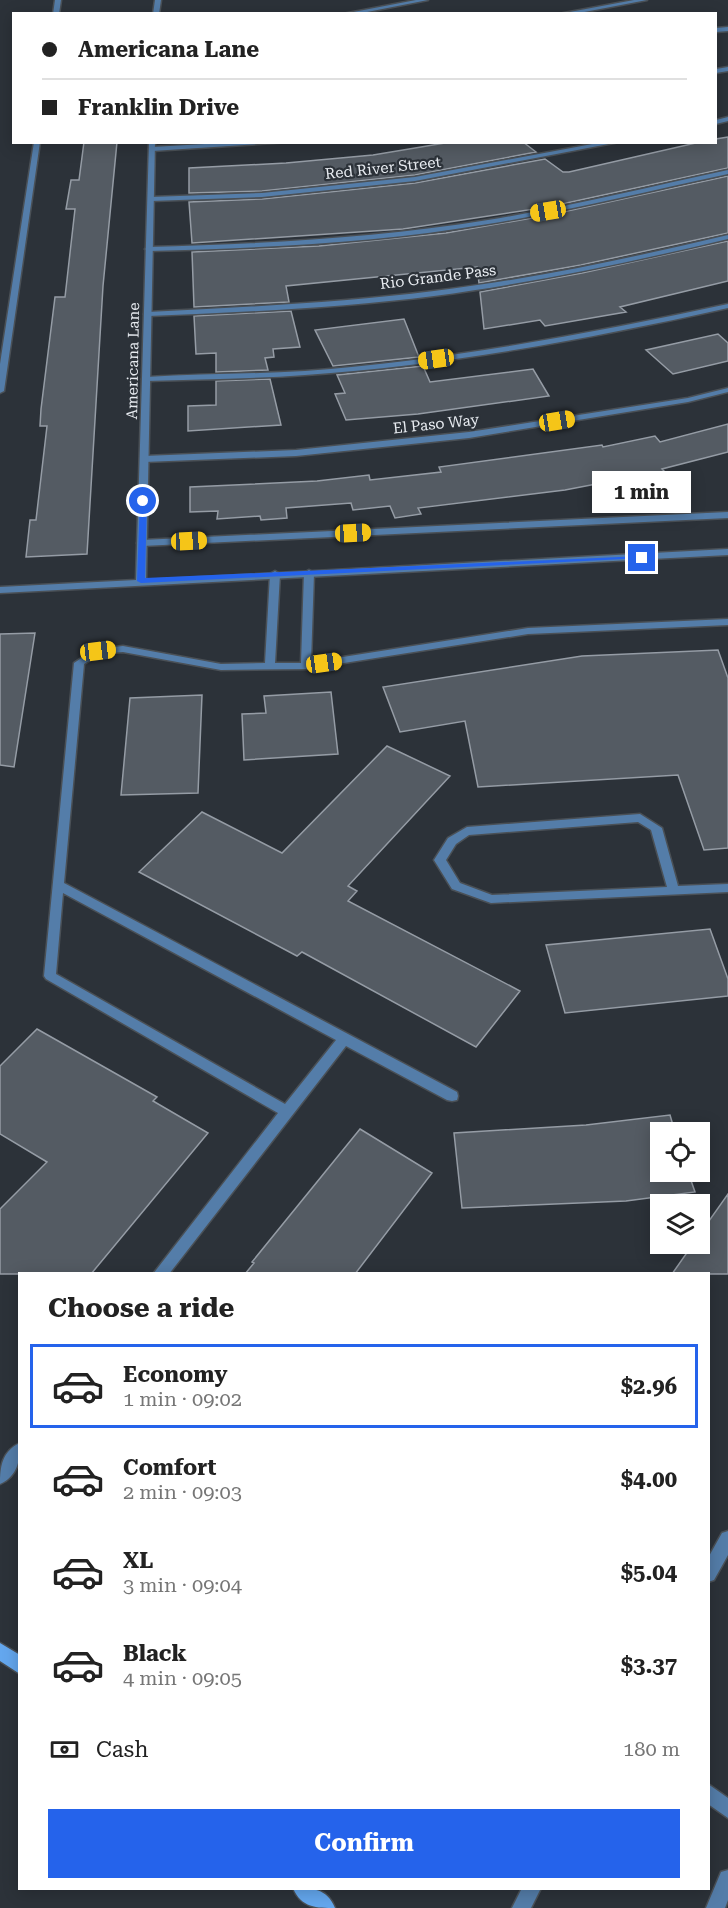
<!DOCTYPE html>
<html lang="en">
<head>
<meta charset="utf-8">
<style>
	:root { --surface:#fff; --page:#f2f2f2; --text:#222; --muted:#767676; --line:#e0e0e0; --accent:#2563eb }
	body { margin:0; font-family:"Roboto Serif",serif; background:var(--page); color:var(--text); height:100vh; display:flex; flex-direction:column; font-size:22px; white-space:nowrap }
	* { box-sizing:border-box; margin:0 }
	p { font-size:20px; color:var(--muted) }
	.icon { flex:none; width:33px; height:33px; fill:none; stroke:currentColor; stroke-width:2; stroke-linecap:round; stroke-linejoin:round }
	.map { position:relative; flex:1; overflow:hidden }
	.side { position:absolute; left:18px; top:1272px; width:692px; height:618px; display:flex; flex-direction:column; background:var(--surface); border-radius:0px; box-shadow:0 3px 15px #0003 }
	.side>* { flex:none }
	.banner { position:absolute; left:12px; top:12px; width:705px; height:132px; border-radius:0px; box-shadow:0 3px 15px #0003; display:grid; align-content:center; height:132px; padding:0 30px; background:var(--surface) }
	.buttons { position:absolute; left:650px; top:1122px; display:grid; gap:12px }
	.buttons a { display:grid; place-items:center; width:60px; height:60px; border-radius:0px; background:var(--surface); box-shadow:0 3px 15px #0003; font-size:30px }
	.end { position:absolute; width:27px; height:27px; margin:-14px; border:8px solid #2563eb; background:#fff; box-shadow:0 0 0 3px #fff }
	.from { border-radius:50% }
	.bubble { position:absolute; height:42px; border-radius:0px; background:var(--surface); box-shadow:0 3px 15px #0003; font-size:20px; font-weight:700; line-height:42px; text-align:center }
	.car { position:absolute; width:18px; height:36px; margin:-18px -9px; border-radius:8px; box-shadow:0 0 4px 2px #0007; background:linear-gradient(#f5c518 24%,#345 0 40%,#f5c518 0 76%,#345 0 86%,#f5c518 0) }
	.banner b { display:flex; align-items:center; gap:21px; height:57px; font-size:22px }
	.banner b+b { border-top:2px solid var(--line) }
	.banner i { width:15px; height:15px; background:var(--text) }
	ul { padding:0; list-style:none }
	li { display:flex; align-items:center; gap:18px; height:84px; margin:0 12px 9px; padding:0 18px; border:3px solid transparent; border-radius:0px }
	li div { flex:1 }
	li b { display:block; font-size:22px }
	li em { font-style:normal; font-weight:700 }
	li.on { border-color:var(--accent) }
	li>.icon { width:54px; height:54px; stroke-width:1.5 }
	h2 { padding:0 30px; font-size:27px; line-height:72px }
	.pay { display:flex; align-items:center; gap:15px; height:66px; padding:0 30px; font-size:22px }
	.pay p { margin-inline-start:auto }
	.action { display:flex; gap:12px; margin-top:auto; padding:12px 30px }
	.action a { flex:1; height:69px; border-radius:0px; background:var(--accent); color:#fff; font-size:24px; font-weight:700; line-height:69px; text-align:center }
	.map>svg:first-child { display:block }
</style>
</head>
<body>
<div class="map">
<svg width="728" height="1908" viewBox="0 0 728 1908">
	<rect width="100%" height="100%" fill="#2c3239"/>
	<path fill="#545b63" stroke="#959ca5" stroke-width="1.5" d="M728 137V168L548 207 403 229 192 243 189 202 262 199 415 183 545 159 563 172H569L700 142H716V139Z
		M84 142H117L103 286 87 554 26 557 30 520H36L47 426H40L41 409 55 297H65L75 209H66L71 180H79Z
		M451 142H523L536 152 415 175 262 191 189 193V168L286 163 373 155Z
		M728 176V233L581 265 479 283 477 267 286 286 289 302 194 307 192 252 319 246 446 233 549 215Z
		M728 241V281L620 307 626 312 545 326 540 320 484 329 480 292 582 273Z
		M291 311 300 347 273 349 274 357 265 358 268 370 216 372V353L196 354 194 316Z
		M404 319 419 357 333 366 315 330Z
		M718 334 728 343V361L673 374 646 350Z
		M423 366 430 382 533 369 549 396 418 414 346 420 335 394 345 393 337 375Z
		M270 379 281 425 188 431V406L216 405V381Z
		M728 424V452L662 469 664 471 565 490 418 508 421 514 395 518 390 506 353 510 351 503 286 508 287 518 261 520 260 516 217 519 218 511 190 512V487L317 481 369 475 370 480 441 472 439 467 602 445 603 447 655 436 660 442Z
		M35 633 14 767 0 765V634Z
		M718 650 728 678V848L704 850 678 775 478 787 465 721 400 732 383 687 582 656Z
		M331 692 338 754 244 760 242 714 266 713 264 696Z
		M202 695 198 793 121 795 130 698Z
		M387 746 450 776 348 886 357 891 348 901 520 991 476 1047 302 952 297 956 139 872 202 812 282 853Z
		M710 929 728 979V996L565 1013 546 945Z
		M37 1029 157 1097 153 1101 208 1133 91 1274H0V1209L47 1162 0 1134V1066Z
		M670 1115 675 1132H660V1172H688L695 1192 626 1201 462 1208 454 1133 586 1125Z
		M360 1129 432 1173 355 1274H245L254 1263 252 1262Z
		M728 1194V1274H672L693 1244H699V1235Z"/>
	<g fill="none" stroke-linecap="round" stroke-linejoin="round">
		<defs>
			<path id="service" d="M55 0H61L59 14H53Z
				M634 0H647L574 14H559Z
				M728 67V71L716 73V69Z
				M34 142H40L4 391 0 393V364Z
				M240 142H289L152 151 149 149 152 147Z
				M728 170V174C648 191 569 211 488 224 376 243 262 248 149 251L145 249 149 247C262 244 376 238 488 220 569 207 648 187 728 170Z
				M728 304V308C589 339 448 365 305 375 252 379 199 379 146 381L142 379 146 377C199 374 252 374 305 371 448 360 589 334 728 304Z
				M728 512V518L142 546 137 543 142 540Z
				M309 570 314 573 311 662 528 628 728 619V625L528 634 306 669 221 670 123 652 100 654 84 664 64 883 457 1092 458 1096 457 1100 452 1101 447 1100 346 1046 169 1274H153L278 1113 46 979 44 976 74 663 95 649 123 646 221 664 265 663 270 574 275 571 280 574 275 663H301L304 573ZM63 893 336 1040 285 1104 56 974Z
				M640 814 662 828 678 886 728 884V892L491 903 452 889 434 860 448 838 467 827ZM638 822 651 830 667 887 492 895 460 883 446 860 456 844 469 835Z
				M20 1443C20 1460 18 1476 0 1484 0 1467 2 1451 20 1443Z
				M728 1531V1555L714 1580 708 1582V1558L722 1533Z
				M708 1784 728 1798V1818L708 1804Z
				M728 1870V1900L725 1908H706L721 1872Z
				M522 1888H541L531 1908H512Z"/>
			<path id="minor" d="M416 0H428L357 14H343Z
				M728 27V31L716 32V28Z
				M728 117V121L716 124V120Z
				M603 142H619L415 181 262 197 151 201 148 199 151 197 262 193 415 177Z
				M728 235V239C631 262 533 283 434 296 339 308 243 312 148 316L144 314 148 312C243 307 339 303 434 291 533 279 631 258 728 235Z
				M728 388V392L688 402 469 438 296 456 144 462 140 459 144 456 296 450 469 432 688 398Z"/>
			<path id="tertiary" d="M155 0H161L159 14H153Z
				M149 142H155L146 580 728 549V555L0 593V587L136 580Z"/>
			<path id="secondary" d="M0 1643 20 1655V1674L0 1661Z
				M293 1888C312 1888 327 1888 335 1908 317 1908 301 1908 293 1888Z"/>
		</defs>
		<use href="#service" stroke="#4a5056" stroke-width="3"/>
		<use href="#minor" stroke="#4a5056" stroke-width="3"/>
		<use href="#tertiary" stroke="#4a5056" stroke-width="3"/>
		<use href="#secondary" stroke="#4a5056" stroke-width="3"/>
		<use href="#service" fill="#547da9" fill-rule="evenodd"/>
		<use href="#minor" fill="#547da9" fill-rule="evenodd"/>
		<use href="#tertiary" fill="#547da9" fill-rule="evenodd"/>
		<use href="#secondary" fill="#64a7ee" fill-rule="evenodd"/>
	</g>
	<path fill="#2563eb" d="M140 499 147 501 145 578 642 556 645 558 141 583 137 581Z"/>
	<g text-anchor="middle" stroke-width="4.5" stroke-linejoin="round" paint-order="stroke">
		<g font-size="15" fill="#e7ebf0" stroke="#2c3239">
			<text transform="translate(383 168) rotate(-6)" y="5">Red River Street</text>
			<text transform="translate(438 277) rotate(-7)" y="5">Rio Grande Pass</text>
			<text transform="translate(133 361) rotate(-89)" y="5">Americana Lane</text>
			<text transform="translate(436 424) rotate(-6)" y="5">El Paso Way</text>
		</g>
	</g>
</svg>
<div class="buttons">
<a><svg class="icon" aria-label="locate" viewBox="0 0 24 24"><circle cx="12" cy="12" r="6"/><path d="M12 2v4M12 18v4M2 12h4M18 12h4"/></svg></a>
<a><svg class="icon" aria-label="layers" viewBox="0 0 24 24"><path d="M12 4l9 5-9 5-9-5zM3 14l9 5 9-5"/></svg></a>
</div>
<i class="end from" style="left:143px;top:501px"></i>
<i class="end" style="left:642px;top:558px"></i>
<div class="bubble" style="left:592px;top:471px;width:99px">1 min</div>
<i class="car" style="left:548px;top:211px;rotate:260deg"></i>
<i class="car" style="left:436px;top:359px;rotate:262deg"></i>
<i class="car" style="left:557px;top:421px;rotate:81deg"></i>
<i class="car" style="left:353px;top:533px;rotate:87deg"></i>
<i class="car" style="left:189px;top:541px;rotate:87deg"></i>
<i class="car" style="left:98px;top:651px;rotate:83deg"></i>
<i class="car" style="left:324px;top:663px;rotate:82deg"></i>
<div class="banner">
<b><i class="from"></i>Americana Lane</b>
<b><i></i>Franklin Drive</b>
</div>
<section class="side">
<h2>Choose a ride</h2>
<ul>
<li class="on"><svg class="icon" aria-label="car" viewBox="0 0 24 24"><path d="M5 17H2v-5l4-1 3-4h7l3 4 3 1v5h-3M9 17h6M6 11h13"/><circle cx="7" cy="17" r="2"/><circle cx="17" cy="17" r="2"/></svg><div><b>Economy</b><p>1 min · 09:02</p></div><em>$2.96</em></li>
<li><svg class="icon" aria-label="car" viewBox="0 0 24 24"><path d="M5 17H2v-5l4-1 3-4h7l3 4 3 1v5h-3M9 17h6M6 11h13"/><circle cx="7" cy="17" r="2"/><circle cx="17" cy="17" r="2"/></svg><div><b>Comfort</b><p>2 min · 09:03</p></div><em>$4.00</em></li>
<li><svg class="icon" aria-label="car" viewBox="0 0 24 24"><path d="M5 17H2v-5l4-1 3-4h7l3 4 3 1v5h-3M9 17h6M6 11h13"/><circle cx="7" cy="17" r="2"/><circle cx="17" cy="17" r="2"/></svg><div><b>XL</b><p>3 min · 09:04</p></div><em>$5.04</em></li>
<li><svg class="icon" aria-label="car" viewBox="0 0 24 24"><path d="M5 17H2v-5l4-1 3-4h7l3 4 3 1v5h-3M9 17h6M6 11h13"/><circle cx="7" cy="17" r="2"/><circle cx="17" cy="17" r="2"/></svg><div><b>Black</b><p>4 min · 09:05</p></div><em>$3.37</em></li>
</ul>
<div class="pay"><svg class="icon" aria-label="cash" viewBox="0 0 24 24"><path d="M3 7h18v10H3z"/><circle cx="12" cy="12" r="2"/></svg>Cash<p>180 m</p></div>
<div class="action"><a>Confirm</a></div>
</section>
</div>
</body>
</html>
